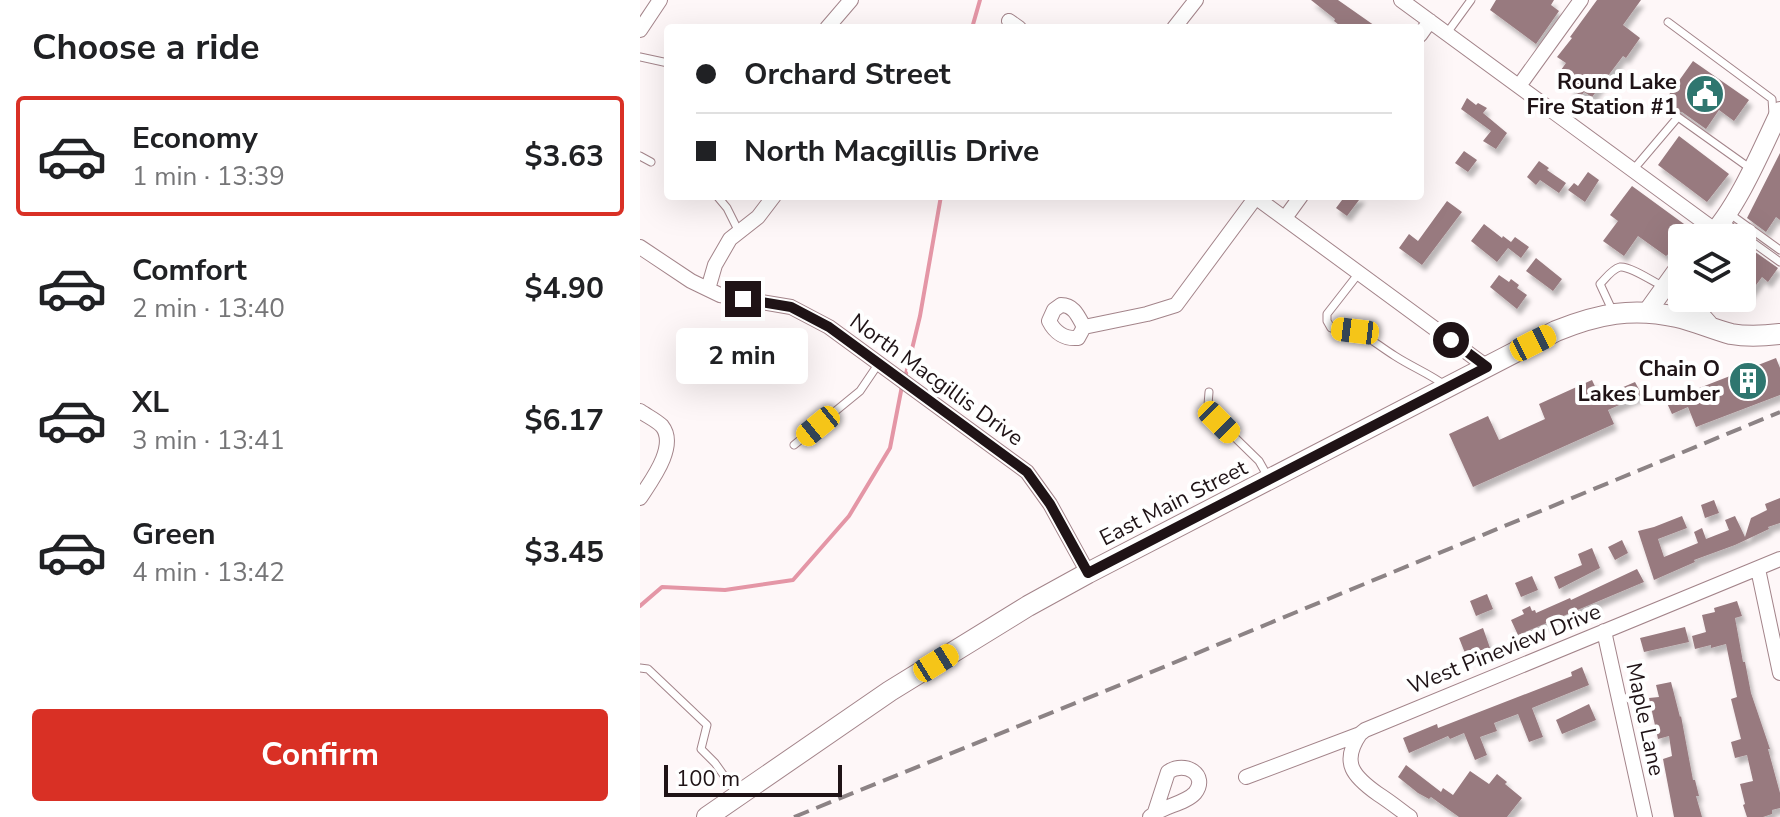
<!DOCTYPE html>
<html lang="en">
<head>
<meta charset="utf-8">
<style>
	:root { --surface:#fff; --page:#f2f2f2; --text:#202124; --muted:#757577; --line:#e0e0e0; --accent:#d93025 }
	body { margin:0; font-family:"Nunito Sans",sans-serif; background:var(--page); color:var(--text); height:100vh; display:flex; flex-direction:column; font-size:30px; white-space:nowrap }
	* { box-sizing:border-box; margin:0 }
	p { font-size:26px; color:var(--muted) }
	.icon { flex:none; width:44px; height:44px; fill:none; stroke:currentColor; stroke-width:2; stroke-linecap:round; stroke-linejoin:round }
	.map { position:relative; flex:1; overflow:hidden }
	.side { display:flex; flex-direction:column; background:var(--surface); width:640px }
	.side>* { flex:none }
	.top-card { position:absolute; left:24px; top:24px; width:760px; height:176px; border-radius:8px; box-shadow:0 8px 32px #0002; display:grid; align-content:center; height:176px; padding:0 32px; background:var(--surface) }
	.fabs { position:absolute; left:1028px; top:224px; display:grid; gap:16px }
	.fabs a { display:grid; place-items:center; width:88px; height:88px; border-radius:8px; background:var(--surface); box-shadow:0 8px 32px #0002; font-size:40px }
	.scale { position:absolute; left:24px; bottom:20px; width:178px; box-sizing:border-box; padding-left:8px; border:4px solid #1f1316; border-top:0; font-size:22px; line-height:28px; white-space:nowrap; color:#1f1316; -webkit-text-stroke:6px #fff; paint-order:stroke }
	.end { position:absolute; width:36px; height:36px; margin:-18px; border:10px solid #1f1316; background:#fff; box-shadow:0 0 0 4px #fff }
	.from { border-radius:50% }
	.bubble { position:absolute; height:56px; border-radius:8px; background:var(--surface); box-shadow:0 8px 32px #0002; font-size:26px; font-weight:700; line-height:56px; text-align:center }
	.car { position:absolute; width:24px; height:48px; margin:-24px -12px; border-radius:10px; box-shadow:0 0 6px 2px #0007; background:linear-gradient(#f5c518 24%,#345 0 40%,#f5c518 0 76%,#345 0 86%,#f5c518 0) }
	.top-card b { display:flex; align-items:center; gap:28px; height:76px; font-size:30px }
	.top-card b+b { border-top:2px solid var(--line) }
	.top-card i { width:20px; height:20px; background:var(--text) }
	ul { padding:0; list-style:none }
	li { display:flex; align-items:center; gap:24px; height:120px; margin:0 16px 12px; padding:0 16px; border:4px solid transparent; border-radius:8px }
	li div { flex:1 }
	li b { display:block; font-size:30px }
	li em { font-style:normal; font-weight:700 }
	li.current { border-color:var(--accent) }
	li>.icon { width:72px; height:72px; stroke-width:1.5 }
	h2 { padding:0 32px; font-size:36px; line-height:96px }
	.primary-button { display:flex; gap:16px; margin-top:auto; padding:16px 32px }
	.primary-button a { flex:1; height:92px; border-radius:8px; background:var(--accent); color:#fff; font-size:32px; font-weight:700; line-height:92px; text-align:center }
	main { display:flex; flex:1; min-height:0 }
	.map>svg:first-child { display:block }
</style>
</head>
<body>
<main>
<section class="side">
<h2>Choose a ride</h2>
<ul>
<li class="current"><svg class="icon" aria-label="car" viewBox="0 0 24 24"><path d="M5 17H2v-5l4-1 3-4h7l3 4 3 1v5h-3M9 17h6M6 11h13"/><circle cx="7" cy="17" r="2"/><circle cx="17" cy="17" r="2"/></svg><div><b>Economy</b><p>1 min · 13:39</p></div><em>$3.63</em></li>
<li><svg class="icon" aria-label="car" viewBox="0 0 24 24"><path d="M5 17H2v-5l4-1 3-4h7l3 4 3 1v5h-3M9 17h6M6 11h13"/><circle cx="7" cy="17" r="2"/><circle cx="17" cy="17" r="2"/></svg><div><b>Comfort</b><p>2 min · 13:40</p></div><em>$4.90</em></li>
<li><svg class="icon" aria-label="car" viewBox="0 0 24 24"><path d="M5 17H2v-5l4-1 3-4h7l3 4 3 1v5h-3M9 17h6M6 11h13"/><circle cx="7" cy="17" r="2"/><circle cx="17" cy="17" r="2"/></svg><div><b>XL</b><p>3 min · 13:41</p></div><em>$6.17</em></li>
<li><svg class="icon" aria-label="car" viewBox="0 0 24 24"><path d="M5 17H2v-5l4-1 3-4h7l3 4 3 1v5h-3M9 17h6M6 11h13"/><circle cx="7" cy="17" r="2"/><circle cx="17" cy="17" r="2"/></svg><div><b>Green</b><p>4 min · 13:42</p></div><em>$3.45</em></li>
</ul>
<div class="primary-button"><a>Confirm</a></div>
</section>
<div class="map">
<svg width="1140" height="817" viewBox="0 0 1140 817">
	<defs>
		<filter id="shadow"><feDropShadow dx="3.5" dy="6" stdDeviation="2" flood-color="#0004"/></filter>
	</defs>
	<rect width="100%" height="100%" fill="#fef7f8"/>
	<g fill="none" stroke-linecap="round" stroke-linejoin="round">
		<path stroke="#e496a6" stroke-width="4" d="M332 28 340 0
			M265 378 280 316 301 196
			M0 606 22 587 85 590 153 580 209 516 250 448 262 386"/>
	</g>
	<path fill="#987a7f" filter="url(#shadow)" d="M671 0H698L738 28H703L694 21 695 19Z
		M856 0H914L911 5 919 11 896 44 850 10Z
		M957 0H1001L983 25 1000 38 986 58 983 56 952 97 944 92 941 96 930 88 933 84 925 78 928 75 921 70 926 63 917 57 932 38 930 37Z
		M1053 61 1109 100 1094 121 1079 110 1066 129 1042 112 1035 111 1023 103Z
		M827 98 836 105 838 103 847 108 843 113 867 133 856 149 843 141 851 131 821 109Z
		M1039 136 1089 174 1067 202 1018 165Z
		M824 151 837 160 828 172 815 163Z
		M1140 153V220L1136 217 1126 232 1107 218Z
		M899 161 909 168 907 170 926 183 919 193 900 180 896 185 887 177Z
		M948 172 959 180 945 202 928 190 934 183 938 186Z
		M992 186 1055 232 1048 238H1042V243L1026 256 998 236 984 256 963 241 978 221 970 215Z
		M705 196H722L707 216 696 208Z
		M807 201 822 212 782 265 759 248 769 234 778 241Z
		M844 224 862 238 863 236 871 242 875 237 889 247 881 258 868 248 857 262 831 241Z
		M1111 249 1138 268 1128 282 1122 277 1102 304V275L1108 267 1102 262Z
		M896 258 922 279 913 291 886 271Z
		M859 275 869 282 871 279 879 285 877 288 887 295 877 309 850 287Z
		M1136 358 1140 368V395L1056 427 1048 407 1032 414 1026 401Z
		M952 380 960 397 995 382 1002 395 968 410 974 424 833 487 809 434 848 416 859 440 905 419 899 404Z
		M1140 498V523L1128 527 1129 529 1095 545 1054 560 1055 562 1014 580 998 531 1014 527 1042 516 1047 528 1018 539 1024 557 1058 543 1054 532 1062 528 1066 539 1089 530 1085 520 1095 516 1105 537 1111 518 1127 510 1125 504Z
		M1074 500 1079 513 1065 518 1061 505Z
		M982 540 988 553 975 560 968 547Z
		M952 548 960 568 919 589 914 577 942 565 938 554Z
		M997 569 1004 582 878 635 871 620 884 614 882 610 890 606 892 611 895 610 896 613 930 598 931 600Z
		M892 576 898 590 881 597 875 583Z
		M847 594 853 609 836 616 830 601Z
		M1097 601 1102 616 1095 618 1103 662H1105L1111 693 1130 749H1128L1140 793V808L1132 810V814L1123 817H1107L1103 805 1105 804 1100 784 1113 781 1107 755 1095 758 1091 742 1101 739 1091 699 1097 697 1086 644 1071 648V645L1055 649 1052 636 1066 632 1062 615 1075 612 1074 608Z
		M1045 627 1049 642 1004 652 1000 638Z
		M843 628 850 648 827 658 819 638Z
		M942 667 949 685 892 708 903 737 889 742 878 714 854 723 857 731 840 737 847 755 835 760 824 733 810 739 808 736 769 753 763 738 797 724 798 728 932 676 931 672Z
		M1031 682 1040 717 1041 716 1053 780H1055L1059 796H1056L1062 817H1034L1023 759 1032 756 1029 736 1018 739 1009 698 1019 697 1016 685Z
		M949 704 956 720 922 734 916 720Z
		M766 765 801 792 803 788 813 795 830 771 849 784 857 774 867 782 865 784 882 798 867 817H819L791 797 789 799 778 793 758 777Z"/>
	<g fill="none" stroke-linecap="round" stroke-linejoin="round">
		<defs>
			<path id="service" d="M1028 22 1132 99 1133 114
				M807 33 831 0
				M0 57 28 63
				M0 156 11 162
				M993 170 1038 117 1111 169
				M77 196 87 208 99 232
				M1090 214 1140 250
				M1083 221 1140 262
				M719 273 687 314V321L691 328C726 331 728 339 755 356 772 367 790 374 806 386
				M973 312 960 284C965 279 972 269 980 267 990 266 1014 282 1022 286
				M569 392 568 405 579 422 619 461 628 477
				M154 445 220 391 239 363
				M0 668 8 669 67 725 61 749 75 763 97 794"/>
			<path id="minor" d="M761 0 1076 231
				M369 21 379 28
				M187 28 211 0
				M534 28 556 0
				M0 30 20 0
				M780 35 790 21
				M879 86 941 0
				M614 196 847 367
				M645 218 661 196
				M0 247 51 281 80 295 151 307 189 327 387 472 410 504 448 573
				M68 289 75 265 90 239 118 217 134 196
				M421 305C434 305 438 316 444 327L438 338C425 339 415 333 409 321L414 310Z
				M444 327 507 314 536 305 616 197
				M0 411C7 416 16 420 22 426 38 446 11 481 0 498
				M1118 569 1140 673
				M964 631 1005 817
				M720 734C700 763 714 777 738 794 749 801 759 809 770 817
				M606 777 720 734 725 730 1140 559
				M510 817C522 806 545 804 555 793 569 775 545 760 528 772L515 812"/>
			<path id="tertiary" d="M1068 238C1097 209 1122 149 1140 111
				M1007 312 1035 273 1042 265"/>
			<path id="secondary" d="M1041 266 1040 289 1042 293
				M1044 298 1068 325
				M67 817 250 691 388 606 448 573 916 331C958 314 992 307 1037 317 1055 321 1072 329 1091 334 1107 337 1124 336 1140 334"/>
		</defs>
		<use href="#service" stroke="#a3848a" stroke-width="9"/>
		<use href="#minor" stroke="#a3848a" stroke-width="16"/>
		<use href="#tertiary" stroke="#a3848a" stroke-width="20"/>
		<use href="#secondary" stroke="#a3848a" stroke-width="22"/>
		<use href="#service" stroke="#fff" stroke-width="7"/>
		<use href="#minor" stroke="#fff" stroke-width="14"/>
		<use href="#tertiary" stroke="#fff" stroke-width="18"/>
		<use href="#secondary" stroke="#fff" stroke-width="20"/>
		<path stroke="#8c8385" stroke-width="4" stroke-dasharray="16 8" stroke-linecap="butt" d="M154 817 497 678 1140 412"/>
	</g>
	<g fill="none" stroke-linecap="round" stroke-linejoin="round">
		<path stroke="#1f1316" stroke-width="10" d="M103 299 151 307 189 327 387 472 410 504 448 573 847 367 811 340"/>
	</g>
	<defs>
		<symbol id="civic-disc" viewBox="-11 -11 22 22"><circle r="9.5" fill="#2f766f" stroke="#fff"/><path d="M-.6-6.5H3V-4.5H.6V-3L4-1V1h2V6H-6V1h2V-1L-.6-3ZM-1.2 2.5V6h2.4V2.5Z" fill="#fff"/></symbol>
		<symbol id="building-disc" viewBox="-11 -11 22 22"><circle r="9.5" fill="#2f766f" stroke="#fff"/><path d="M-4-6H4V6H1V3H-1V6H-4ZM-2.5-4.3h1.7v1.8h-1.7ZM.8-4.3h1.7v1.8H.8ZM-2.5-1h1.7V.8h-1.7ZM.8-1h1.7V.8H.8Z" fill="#fff"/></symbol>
	</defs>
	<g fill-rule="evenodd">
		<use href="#civic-disc" x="1043" y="72" width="44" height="44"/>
		<use href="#building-disc" x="1086" y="359" width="44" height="44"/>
	</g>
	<g text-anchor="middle" stroke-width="8" stroke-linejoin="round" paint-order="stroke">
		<g font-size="22" font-weight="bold" fill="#1f1316" stroke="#fff" text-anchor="end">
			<text x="1037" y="89">Round Lake<tspan x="1037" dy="25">Fire Station #1</tspan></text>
			<text x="1080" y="376">Chain O<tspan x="1080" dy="25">Lakes Lumber</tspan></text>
		</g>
		<g font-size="22" fill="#1f1316" stroke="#fff">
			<text transform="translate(297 379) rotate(36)" y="8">North Macgillis Drive</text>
			<text transform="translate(533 502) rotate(-27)" y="8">East Main Street</text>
			<text transform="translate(864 648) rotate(-22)" y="8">West Pineview Drive</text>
			<text transform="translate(1006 719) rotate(78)" y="8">Maple Lane</text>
		</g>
	</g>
</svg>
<div class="fabs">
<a><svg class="icon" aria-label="layers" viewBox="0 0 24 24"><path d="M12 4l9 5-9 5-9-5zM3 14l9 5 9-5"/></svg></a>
</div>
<div class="scale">100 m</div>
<i class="end from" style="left:811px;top:340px"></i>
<i class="end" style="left:103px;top:299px"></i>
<div class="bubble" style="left:36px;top:328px;width:132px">2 min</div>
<i class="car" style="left:715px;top:331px;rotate:277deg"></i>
<i class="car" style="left:893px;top:343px;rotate:63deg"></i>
<i class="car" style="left:579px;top:422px;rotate:135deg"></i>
<i class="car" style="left:178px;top:426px;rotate:231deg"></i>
<i class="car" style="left:296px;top:663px;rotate:58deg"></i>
<div class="top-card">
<b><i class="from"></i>Orchard Street</b>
<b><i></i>North Macgillis Drive</b>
</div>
</div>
</main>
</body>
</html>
